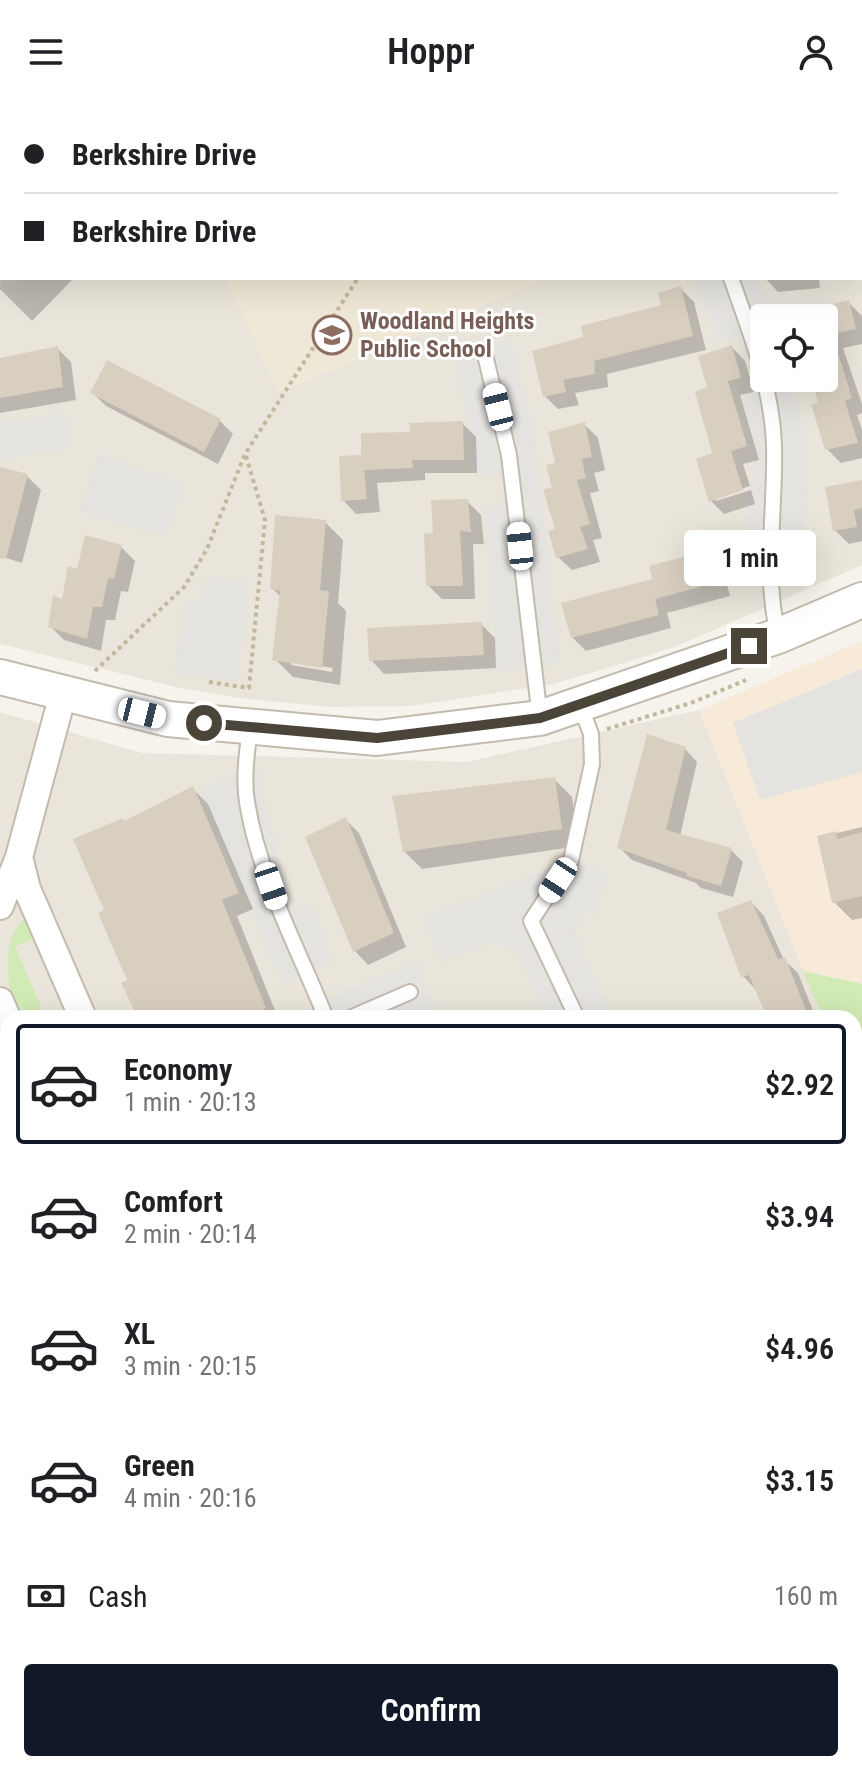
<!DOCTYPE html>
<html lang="en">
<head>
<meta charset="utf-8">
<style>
	:root { --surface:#fff; --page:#f2f2f2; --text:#202124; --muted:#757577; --line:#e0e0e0; --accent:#111827 }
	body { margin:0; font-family:"Roboto Condensed",sans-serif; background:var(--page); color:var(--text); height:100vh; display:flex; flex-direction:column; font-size:30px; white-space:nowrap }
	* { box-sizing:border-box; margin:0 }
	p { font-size:26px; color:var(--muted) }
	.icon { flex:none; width:44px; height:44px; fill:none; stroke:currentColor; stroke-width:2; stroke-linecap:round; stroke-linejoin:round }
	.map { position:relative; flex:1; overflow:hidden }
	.side { position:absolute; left:0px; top:906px; width:862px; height:762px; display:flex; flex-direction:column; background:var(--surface); border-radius:24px 24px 0 0; box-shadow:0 8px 32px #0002 }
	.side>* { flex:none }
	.guide { position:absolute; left:0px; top:0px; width:862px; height:176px; box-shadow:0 8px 32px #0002; display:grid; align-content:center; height:176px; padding:0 24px; background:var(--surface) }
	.fabs { position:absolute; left:750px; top:200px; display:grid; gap:16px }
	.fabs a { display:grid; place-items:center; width:88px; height:88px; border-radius:8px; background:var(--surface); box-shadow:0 8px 32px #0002; font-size:40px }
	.end { position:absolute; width:36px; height:36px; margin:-18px; border:10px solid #4b4439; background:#fff; box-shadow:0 0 0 4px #fff }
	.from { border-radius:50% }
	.bubble { position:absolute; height:56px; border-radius:8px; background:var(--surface); box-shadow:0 8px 32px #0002; font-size:26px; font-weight:600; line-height:56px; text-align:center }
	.car { position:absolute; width:24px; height:48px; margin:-24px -12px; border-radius:10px; box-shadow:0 0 6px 2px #0007; background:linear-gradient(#fff 24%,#345 0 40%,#fff 0 76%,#345 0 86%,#fff 0) }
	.guide b { display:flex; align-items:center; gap:28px; height:76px; font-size:30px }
	.guide b+b { border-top:2px solid var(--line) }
	.guide i { width:20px; height:20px; background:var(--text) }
	ul { padding:14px 0 0; list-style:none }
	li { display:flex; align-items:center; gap:24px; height:120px; margin:0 16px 12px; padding:0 8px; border:4px solid transparent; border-radius:8px }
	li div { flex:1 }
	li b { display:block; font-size:30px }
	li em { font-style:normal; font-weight:600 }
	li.selected { border-color:var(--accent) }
	li>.icon { width:72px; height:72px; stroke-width:1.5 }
	.pay { display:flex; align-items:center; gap:20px; height:88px; padding:0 24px; font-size:30px }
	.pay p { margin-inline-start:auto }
	.button { display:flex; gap:16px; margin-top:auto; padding:16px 24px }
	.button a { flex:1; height:92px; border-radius:8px; background:var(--accent); color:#fff; font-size:32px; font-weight:600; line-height:92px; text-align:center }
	header { display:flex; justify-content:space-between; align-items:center; height:104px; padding:0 24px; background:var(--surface); font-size:36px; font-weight:600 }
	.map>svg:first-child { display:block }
</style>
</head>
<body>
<header><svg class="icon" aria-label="menu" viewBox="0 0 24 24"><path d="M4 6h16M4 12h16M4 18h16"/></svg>Hoppr<svg class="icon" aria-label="person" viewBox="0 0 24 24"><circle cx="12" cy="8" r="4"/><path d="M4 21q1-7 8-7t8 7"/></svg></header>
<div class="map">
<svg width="862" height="1667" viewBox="0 0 862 1667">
	<rect width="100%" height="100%" fill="#f6f3ec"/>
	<path fill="#eae5da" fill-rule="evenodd" d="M0 0 146 2H2V174H226L279 288 545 174H860L862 37V461L675 543 591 569 553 580 411 602 332 603 239 594 176 583 0 540ZM764 214H824V274H764Z
		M699 606 823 914H8V1134L0 1135V608L142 649 467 658Z
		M0 1475 8 1520V1660H786L735 1667H0Z"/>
	<path fill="#f7ead8" d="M862 537V880L803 867 699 606Z"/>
	<path fill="#efe8d6" d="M145 0H862V37L860 38V2Z
		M226 174H545L278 288Z"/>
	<path fill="#d2eab5" d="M27 814 36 833 15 843 46 914H18C6 886 0 828 27 814Z
		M803 867 862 880V1649L854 1650V914H823Z
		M8 1134V1520L0 1475V1135Z"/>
	<path fill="#e5e3e0" d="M697 174H758L771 214H764V274H789L809 340 804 461 734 482 755 349 742 294 758 287 743 233 715 238Z
		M511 237 534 330 560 559 498 569 483 403 504 401 498 368 476 372 456 252Z
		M64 309 70 344 0 356V319Z
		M99 350 183 380 167 434 80 407Z
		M206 473 245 476 239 577 174 569 184 495 203 498Z
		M862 565V668L760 696 733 619Z
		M245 663 257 664 291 805 312 799 333 857 316 865 327 894 416 857 437 909 428 914H283L313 902 301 874 282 882 200 687Z
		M571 756 609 770 594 811 581 806 574 830 614 914H547L515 844 490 839 441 859 422 814Z"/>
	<path fill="#0003" fill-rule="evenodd" d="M2 85V174H74L32 217 0 185Z
		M860 116H862L860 167Z
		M765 174H819L820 184 778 188Z
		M680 184 694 198 706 246 607 270 608 283 575 289 579 301 558 305 545 292 585 235 663 202Z
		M848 198 862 212V240L843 244 862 300V309L857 311 862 326V354L841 359 827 345 814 274H824V214H818L816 206Z
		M732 243 745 257 754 288 740 291 759 356 743 360 750 382 716 393V397L751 386 755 400 724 410 711 397 714 351 709 284Z
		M57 244 71 258 76 296 0 309V256Z
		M93 289 220 317 233 330 218 360 106 302Z
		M462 319 476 333 477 369H425V376L377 379 380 408 356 410 343 396 363 353 413 330Z
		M584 320 598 334 605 366 594 369 599 387 590 389 602 434 593 436 600 458 572 466 558 453 554 385 557 361Z
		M0 365 27 372 41 386 22 459 0 452Z
		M862 378V437L849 440 835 426Z
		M467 397 481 411 484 440H473L475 495H442L428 481 435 431Z
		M325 418 343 436 338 499 346 507 340 581 293 573 275 555 281 493 272 484ZM291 557 333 564 332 568 291 561Z
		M706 438 719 451 730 492 667 509 671 524 586 547 572 533 689 454Z
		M121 443 135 457 128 488 121 487 115 516H106L101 547 64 536 50 522Z
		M481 520 495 534 496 564 384 570 371 556Z
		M685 645 697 658 680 732 731 746 743 758 733 793 701 784 696 779 632 756 619 743Z
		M554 675 572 693 579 742 422 765 404 747Z
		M192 684 208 700 253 805 237 812 278 914H140L106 806 125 719Z
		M345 715 359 729 406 843 368 861 355 847Z
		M862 723V814L852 816 834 798 820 733Z
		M751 798 764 812 784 856 798 869 816 914H769L756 886 743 872Z
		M0 1549 8 1561V1599L0 1603Z
		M270 1660H460L463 1667H250Z
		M576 1660H726L678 1667H580Z"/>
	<path fill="#d8cfc1" d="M681 182 693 232 594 257 595 270 563 276 566 288 543 293 532 247 583 233 581 222 661 201 658 189Z
		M849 196 856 225 832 230 852 294 845 297 858 339 825 346 811 300 818 299 812 274H824V202Z
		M732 241 741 274 728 277 747 342 731 347 743 386 709 398 696 355 712 349 695 288 707 283 698 252Z
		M58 242 63 283 0 294V254Z
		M107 256 221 315 204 348 90 289Z
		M463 317 464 356H412L413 364 364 366 367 395 341 397 339 352 361 351V329L410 328 409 319Z
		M585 318 592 353 582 355 586 374 577 376 590 420 580 423 588 445 556 454 548 427 555 425 543 385 552 384 546 361 555 359 548 328Z
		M0 363 28 370 6 455 0 454Z
		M862 376V404L854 406 857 423 833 427 825 383Z
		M468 395 471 428 460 427 463 482H426L424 430 433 429 431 396Z
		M275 411 326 416 320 486 329 487 322 564 272 556 280 487 270 485Z
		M85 431 122 441 114 475 108 474 102 503H93L87 535 48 523 53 491 62 495 68 462 77 465Z
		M706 436 718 478 655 495 659 511 571 534 561 499 652 475 649 462 687 452 684 441Z
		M482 518 484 551 369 557 367 524Z
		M647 630 686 643 666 726 732 744 721 782 687 772V769L617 744Z
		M555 673 562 725 403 748 392 692Z
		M193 682 239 789 222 796 266 904 247 914H138L121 879 127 876 98 809 104 806 73 735 123 714 124 717Z
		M346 713 394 829 353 848 305 733Z
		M836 727 837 735 862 728V792L832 799 817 732Z
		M751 796 778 855 785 853 809 914H767L749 871 741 873 717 809Z"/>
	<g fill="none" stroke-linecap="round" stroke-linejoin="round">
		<defs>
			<path id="service" d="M731 174C750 228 772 283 774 341 776 405 763 468 778 531
				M486 255 509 351 540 614
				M250 624C247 648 243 674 247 698 259 773 298 844 326 914
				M350 914 410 888
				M577 914 531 817 571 756 592 660 591 630 580 601
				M144 1663 150 1660"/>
			<path id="minor" d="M19 753 27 785 83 914
				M0 802 19 753 63 590
				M0 897 8 916
				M522 1660V1667"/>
			<path id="tertiary" d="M0 573 168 615 377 634 540 614 778 532 862 496"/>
		</defs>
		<use href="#service" stroke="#c2bbae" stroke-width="18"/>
		<use href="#minor" stroke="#c2bbae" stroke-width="30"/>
		<use href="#tertiary" stroke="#c2bbae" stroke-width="38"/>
		<path stroke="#c4b79f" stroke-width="4" stroke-dasharray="4 4" stroke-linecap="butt" d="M469 2 470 0
			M95 567 184 483 207 445 245 350 358 174
			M209 578 249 584 265 416 246 352
			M607 625 691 599 746 576
			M0 958 8 978
			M856 1650 862 1644"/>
		<use href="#service" stroke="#fff" stroke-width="14"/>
		<use href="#minor" stroke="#fff" stroke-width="26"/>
		<use href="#tertiary" stroke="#fff" stroke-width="34"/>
	</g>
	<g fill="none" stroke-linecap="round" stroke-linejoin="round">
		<path stroke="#4b4439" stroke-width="10" d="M204 619 377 634 540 614 749 542"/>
	</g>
	<defs>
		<symbol id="school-ring" viewBox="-11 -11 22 22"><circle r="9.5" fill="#fff" stroke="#8d6e63" stroke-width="1.5"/><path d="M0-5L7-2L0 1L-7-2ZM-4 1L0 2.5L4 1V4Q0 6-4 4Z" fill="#8d6e63"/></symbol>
	</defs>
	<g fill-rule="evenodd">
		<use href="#school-ring" x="310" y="209" width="44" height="44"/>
	</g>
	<g text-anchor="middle" stroke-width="6" stroke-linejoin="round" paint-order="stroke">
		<g font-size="24" font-weight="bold" fill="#785e54" stroke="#fff" text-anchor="start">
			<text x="360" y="225">Woodland Heights<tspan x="360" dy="28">Public School</tspan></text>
		</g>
	</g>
</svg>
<div class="fabs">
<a><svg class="icon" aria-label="locate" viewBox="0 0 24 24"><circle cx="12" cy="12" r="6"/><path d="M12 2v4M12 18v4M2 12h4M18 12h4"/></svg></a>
</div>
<i class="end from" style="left:204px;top:619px"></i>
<i class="end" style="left:749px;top:542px"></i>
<div class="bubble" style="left:684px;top:426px;width:132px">1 min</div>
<i class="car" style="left:498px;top:303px;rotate:346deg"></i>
<i class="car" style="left:520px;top:442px;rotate:354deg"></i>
<i class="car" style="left:142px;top:609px;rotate:104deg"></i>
<i class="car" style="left:558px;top:776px;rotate:213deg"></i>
<i class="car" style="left:271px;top:782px;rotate:161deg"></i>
<div class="guide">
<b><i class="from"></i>Berkshire Drive</b>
<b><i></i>Berkshire Drive</b>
</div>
<section class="side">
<ul>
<li class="selected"><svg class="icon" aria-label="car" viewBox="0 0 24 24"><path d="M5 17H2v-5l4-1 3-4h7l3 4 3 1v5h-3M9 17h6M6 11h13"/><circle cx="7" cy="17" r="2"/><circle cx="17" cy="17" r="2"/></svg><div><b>Economy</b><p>1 min · 20:13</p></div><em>$2.92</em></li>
<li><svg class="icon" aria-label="car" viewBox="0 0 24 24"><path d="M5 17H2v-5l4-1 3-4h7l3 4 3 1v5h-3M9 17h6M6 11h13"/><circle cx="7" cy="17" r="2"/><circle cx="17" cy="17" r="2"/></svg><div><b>Comfort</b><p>2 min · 20:14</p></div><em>$3.94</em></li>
<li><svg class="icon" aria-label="car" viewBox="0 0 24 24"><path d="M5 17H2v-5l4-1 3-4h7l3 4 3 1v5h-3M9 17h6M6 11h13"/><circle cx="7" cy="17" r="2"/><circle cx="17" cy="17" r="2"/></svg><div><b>XL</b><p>3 min · 20:15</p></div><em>$4.96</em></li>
<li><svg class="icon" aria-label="car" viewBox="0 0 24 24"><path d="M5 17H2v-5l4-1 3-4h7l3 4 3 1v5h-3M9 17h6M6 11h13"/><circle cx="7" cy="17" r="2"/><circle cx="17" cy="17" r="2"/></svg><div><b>Green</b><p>4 min · 20:16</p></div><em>$3.15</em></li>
</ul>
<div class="pay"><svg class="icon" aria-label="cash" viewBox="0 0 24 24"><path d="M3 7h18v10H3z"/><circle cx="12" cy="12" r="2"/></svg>Cash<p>160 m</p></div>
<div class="button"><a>Confirm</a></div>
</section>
</div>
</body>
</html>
